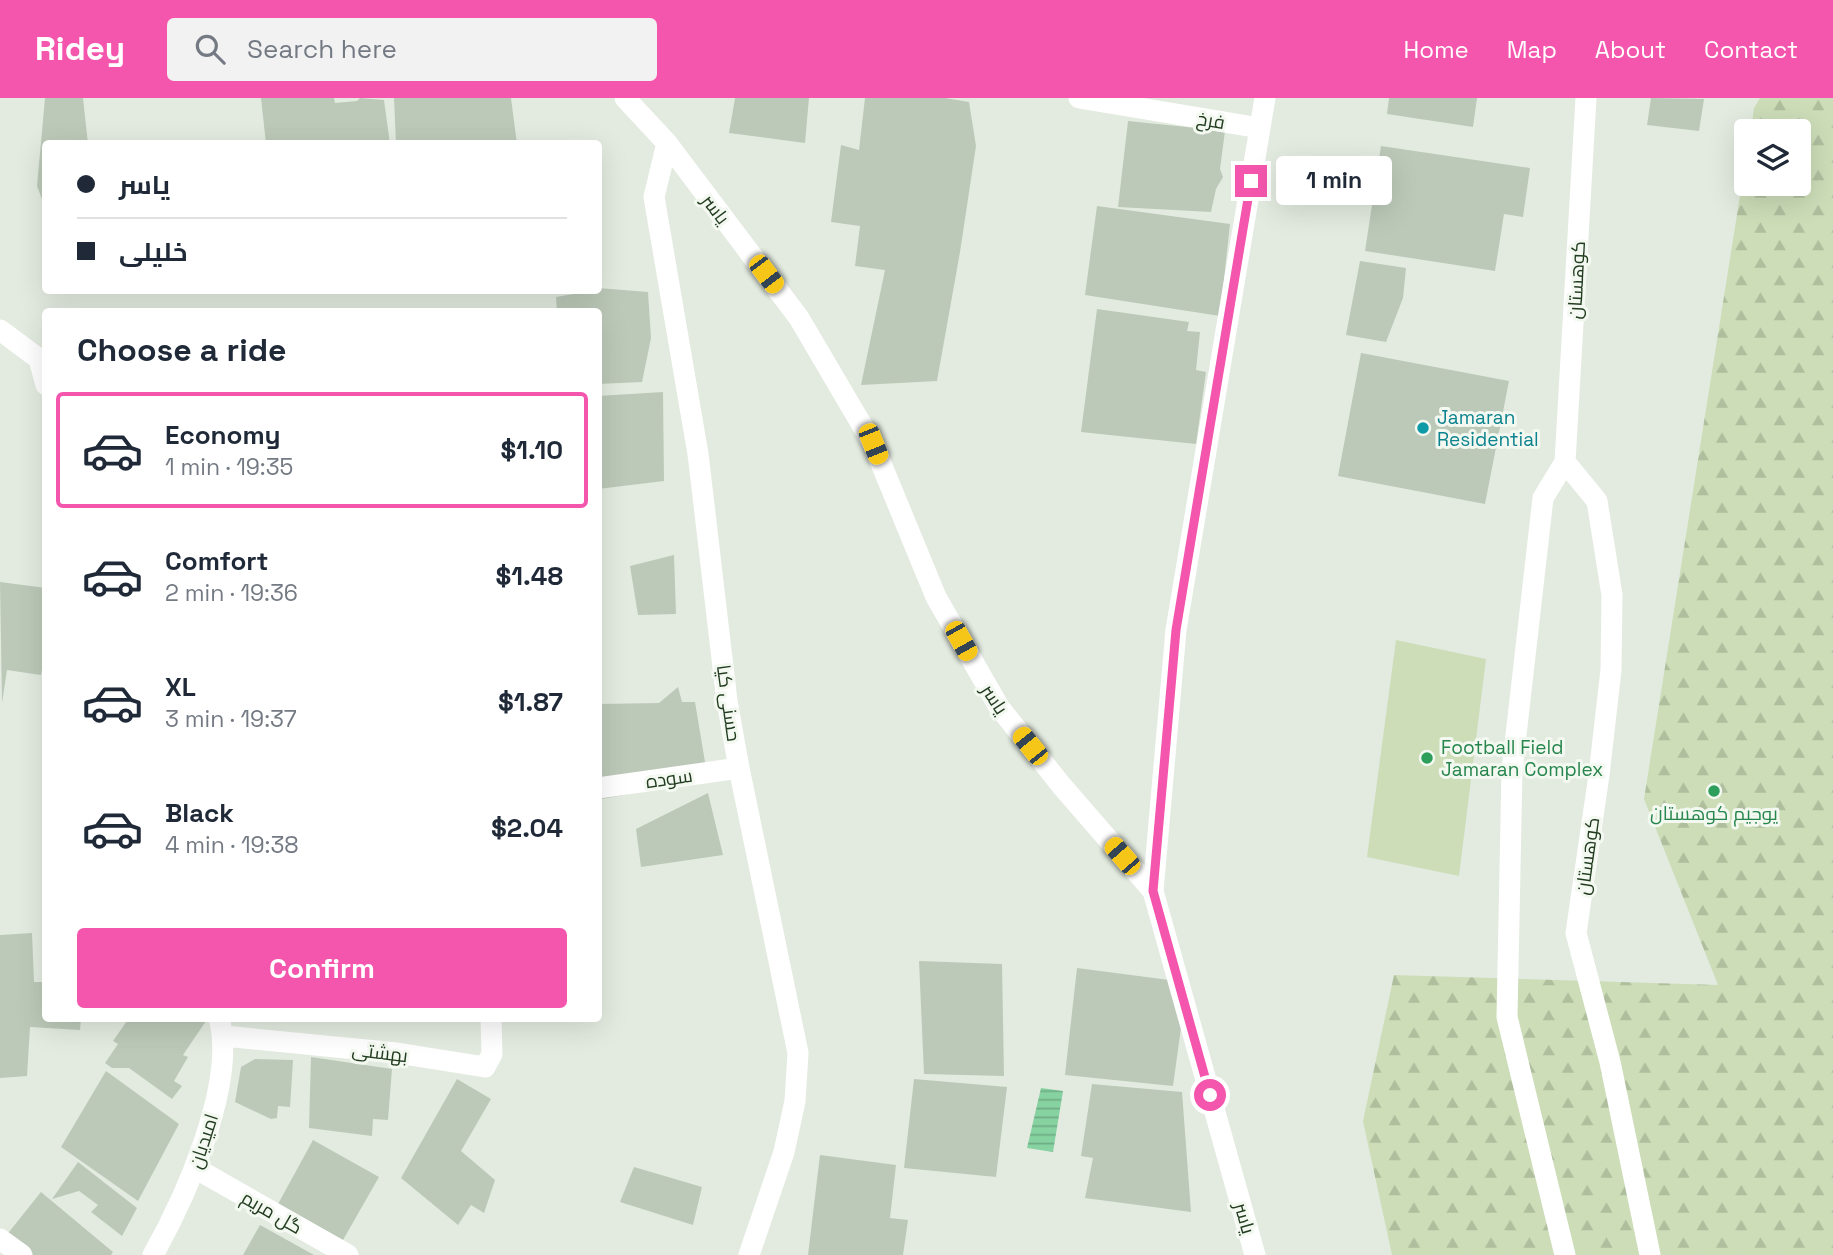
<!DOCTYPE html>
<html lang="en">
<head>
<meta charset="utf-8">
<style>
	:root { --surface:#fff; --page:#f2f2f3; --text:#1f2937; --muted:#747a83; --line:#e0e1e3; --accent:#f455ad }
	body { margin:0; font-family:"Space Grotesk",Cairo,sans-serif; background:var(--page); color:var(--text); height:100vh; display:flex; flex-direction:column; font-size:26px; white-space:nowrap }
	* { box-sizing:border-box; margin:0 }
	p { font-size:23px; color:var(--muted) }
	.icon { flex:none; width:38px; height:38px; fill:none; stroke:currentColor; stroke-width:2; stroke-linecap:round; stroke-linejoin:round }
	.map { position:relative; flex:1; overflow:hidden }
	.details { position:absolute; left:42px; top:210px; width:560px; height:714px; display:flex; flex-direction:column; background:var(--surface); border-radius:7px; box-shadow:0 7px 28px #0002 }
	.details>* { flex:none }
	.hud { position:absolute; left:42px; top:42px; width:560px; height:154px; border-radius:7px; box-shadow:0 7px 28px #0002; display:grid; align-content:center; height:154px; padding:0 35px; background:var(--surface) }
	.buttons { position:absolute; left:1734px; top:21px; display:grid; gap:14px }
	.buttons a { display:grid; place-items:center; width:77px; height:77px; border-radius:7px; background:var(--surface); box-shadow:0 7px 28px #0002; font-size:35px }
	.end { position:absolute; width:32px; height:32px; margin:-16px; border:9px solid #f455ad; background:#fff; box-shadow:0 0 0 4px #fff }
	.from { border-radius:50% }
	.bubble { position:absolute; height:49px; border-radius:7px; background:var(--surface); box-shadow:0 7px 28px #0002; font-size:23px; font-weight:800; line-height:49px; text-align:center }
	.car { position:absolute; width:21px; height:42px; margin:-21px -10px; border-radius:9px; box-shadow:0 0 5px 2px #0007; background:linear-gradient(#f5c518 24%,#345 0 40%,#f5c518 0 76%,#345 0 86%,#f5c518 0) }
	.hud b { display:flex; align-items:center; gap:24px; height:66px; font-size:26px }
	.hud b+b { border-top:2px solid var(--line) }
	.hud i { width:18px; height:18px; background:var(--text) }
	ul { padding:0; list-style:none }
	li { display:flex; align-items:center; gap:21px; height:116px; margin:0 14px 10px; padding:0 21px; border:4px solid transparent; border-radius:7px }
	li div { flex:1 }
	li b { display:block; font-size:26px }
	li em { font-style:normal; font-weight:800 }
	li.active { border-color:var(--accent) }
	li>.icon { width:63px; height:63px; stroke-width:1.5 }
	h2 { padding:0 35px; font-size:32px; line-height:84px }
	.primary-button { display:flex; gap:14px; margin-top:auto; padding:14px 35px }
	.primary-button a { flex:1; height:80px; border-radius:7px; background:var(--accent); color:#fff; font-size:28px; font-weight:800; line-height:80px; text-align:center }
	header { display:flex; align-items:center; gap:42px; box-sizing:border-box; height:98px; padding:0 35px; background:var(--accent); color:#fff }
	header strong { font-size:33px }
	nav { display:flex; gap:38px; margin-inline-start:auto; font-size:24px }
	.search { width:490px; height:63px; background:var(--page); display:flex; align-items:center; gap:18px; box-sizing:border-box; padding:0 24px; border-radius:7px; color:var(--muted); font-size:26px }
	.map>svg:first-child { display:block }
</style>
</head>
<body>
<header>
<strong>Ridey</strong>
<div class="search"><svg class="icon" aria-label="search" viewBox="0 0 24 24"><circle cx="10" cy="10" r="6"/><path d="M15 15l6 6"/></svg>Search here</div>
<nav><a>Home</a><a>Map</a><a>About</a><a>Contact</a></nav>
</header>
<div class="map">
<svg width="1833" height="1157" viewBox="0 0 1833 1157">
	<defs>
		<pattern id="forest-firs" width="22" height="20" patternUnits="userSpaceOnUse" patternTransform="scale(1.75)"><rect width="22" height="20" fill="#ccddb8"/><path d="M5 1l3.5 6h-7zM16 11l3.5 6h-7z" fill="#afbf9e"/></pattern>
		<pattern id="water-rules" width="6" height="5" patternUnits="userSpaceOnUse" patternTransform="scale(1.75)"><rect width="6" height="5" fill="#87d2a1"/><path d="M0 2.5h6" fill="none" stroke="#6eac83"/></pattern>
	</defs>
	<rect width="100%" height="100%" fill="#e3ebe0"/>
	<path fill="#ccddb8" d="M1396 542 1486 561 1459 778 1367 759Z"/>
	<path fill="url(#forest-firs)" d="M1760 0H1833V1157H1392L1363 1023 1394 877 1718 887 1644 701 1746 60V86H1799V33H1751L1754 10Z"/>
	<path fill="url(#water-rules)" d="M1041 990 1063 993 1053 1054 1027 1050Z"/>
	<path fill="#bcc9b8" d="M45 0H83L88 46H46L45 109 37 88Z
		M261 0H334L335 5 357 3 360 0 384 2 390 46H266Z
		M394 0H511L517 46H396Z
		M735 0H809L805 45 729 35Z
		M865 0H945L969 4 976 48 960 154 937 283 861 287 885 172 855 168 860 128 831 124 841 47 859 52Z
		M1389 0H1477L1473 29 1387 16Z
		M1651 0 1704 1 1699 33 1647 27Z
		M1128 23 1225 33 1220 71 1223 79 1216 91 1211 114 1118 109Z
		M1381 48 1530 70 1523 119 1504 116 1495 173 1365 153Z
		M1097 108 1230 126 1220 218 1085 197Z
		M1360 163 1406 170 1403 200 1386 244 1346 237Z
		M598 190 648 194 651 240 642 284 598 286V214H557L556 199 598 192Z
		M1097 211 1189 224 1187 233 1200 234 1196 272 1206 274 1196 346 1081 334Z
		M1361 255 1509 283 1485 406 1338 378Z
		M663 294 664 383 598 391V298Z
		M674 457 676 516 638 517 630 468Z
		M0 484 46 490V547L41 577 7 572 2 605Z
		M678 589 682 604H695L708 682 602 701 598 682V606L659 605Z
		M708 695 723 757 641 769 636 731Z
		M32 835 34 884H46V920H81L80 932 30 929 27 978 0 980V837Z
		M919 863 1002 866 1004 978 924 976Z
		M1077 870 1177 883 1184 908 1173 988 1065 977Z
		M129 920H208L183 957 188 959 174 983 182 988 172 1001 129 970H112L105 965 118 946 113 943Z
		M311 959 392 971 388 1022 373 1021 372 1038 309 1030Z
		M255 961 293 962 290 1009 278 1008 277 1020 271 1021 235 1004 241 969Z
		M106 973 179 1026 138 1103 61 1049Z
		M457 981 491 1001 461 1053 495 1082 484 1115 471 1107 458 1127 401 1080Z
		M914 981 1007 989 996 1079 904 1070Z
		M1092 986 1182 994 1191 1114 1085 1100 1093 1060 1081 1058Z
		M313 1042 379 1079 343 1142 278 1106Z
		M820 1057 896 1067 890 1120 908 1122 903 1157H808Z
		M78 1064 137 1110 122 1138 91 1114 98 1107 79 1093 52 1101Z
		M634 1069 702 1089 693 1127 620 1104Z
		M41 1094 113 1154 111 1157H26L5 1139Z
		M260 1127 314 1157H243Z"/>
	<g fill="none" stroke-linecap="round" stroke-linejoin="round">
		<path stroke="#fff" stroke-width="21" d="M625 0 667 45 799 220 873 346 936 499 999 609 1061 687 1153 793 1255 1157
			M1079 0 1260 30
			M667 45 654 99 698 356 727 603 739 670 798 955 795 1003 784 1054 749 1157
			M0 232 39 261 46 287
			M1565 364 1597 403 1612 497 1611 572 1599 677 1576 835 1610 964 1650 1157
			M598 690 739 670
			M1153 793 1176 532 1265 0
			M224 938 397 955 485 969 492 956 491 920
			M195 1070 348 1157
			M0 1141 22 1157
			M153 1157C185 1100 237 985 219 920
			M1565 1157 1507 919 1512 672 1543 400 1565 364 1586 0"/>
	</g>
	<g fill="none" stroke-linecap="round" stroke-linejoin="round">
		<path stroke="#f455ad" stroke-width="9" d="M1210 997 1153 793 1176 532 1251 83"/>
	</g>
	<circle fill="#0f9aa8" stroke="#f3f8f0" stroke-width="2.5" cx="1423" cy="330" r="7"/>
	<g fill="#2e9e5b" stroke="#f3f8f0" stroke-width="2.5">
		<circle cx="1427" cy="660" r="7"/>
		<circle cx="1714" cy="693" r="7"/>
	</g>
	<g text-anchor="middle" stroke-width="6" stroke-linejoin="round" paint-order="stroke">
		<g font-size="19" fill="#223c20" stroke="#f3f8f0">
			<text transform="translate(1211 22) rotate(10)" y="7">فرخ</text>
			<text transform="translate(716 111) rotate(53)" y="7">یاسر</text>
			<text transform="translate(1576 182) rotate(-87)" y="7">کوهستان</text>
			<text transform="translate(995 601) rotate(57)" y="7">یاسر</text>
			<text transform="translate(729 605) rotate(82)" y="7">حسنی کیا</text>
			<text transform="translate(669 680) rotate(-8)" y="7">سوده</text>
			<text transform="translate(1587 758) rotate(-82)" y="7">کوهستان</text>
			<text transform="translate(380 954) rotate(7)" y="7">بهشتی</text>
			<text transform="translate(203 1043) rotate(-72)" y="7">امیدیان</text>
			<text transform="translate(272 1114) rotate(30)" y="7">گل مریم</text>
			<text transform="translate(1245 1120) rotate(74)" y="7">یاسر</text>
		</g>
		<g font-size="19" fill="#0d838f" stroke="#f3f8f0" text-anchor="start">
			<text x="1437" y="326">Jamaran<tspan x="1437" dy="22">Residential</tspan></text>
		</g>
		<g font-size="19" fill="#27864d" stroke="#f3f8f0" text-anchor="start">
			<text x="1441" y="656">Football Field<tspan x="1441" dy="22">Jamaran Complex</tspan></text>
			<text x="1714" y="722" text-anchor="middle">یوجیم کوهستان</text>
		</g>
	</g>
</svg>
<div class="buttons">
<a><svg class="icon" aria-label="layers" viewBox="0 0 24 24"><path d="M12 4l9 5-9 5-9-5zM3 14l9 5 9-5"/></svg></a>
</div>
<i class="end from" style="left:1210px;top:997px"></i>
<i class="end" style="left:1251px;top:83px"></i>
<div class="bubble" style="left:1276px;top:58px;width:116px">1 min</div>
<i class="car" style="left:766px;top:176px;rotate:143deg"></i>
<i class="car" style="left:873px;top:346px;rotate:158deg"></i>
<i class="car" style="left:961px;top:543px;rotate:151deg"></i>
<i class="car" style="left:1030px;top:648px;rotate:321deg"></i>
<i class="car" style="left:1122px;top:758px;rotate:319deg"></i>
<div class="hud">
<b><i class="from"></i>یاسر</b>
<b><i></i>خلیلی</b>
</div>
<section class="details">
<h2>Choose a ride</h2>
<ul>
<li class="active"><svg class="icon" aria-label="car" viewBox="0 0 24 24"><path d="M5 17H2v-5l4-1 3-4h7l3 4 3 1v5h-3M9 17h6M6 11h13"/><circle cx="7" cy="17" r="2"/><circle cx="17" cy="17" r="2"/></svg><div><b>Economy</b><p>1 min · 19:35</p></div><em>$1.10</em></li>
<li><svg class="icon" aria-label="car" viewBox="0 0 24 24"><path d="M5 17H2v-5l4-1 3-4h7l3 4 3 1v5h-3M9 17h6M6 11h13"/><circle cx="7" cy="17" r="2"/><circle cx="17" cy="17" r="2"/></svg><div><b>Comfort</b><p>2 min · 19:36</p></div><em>$1.48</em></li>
<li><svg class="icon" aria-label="car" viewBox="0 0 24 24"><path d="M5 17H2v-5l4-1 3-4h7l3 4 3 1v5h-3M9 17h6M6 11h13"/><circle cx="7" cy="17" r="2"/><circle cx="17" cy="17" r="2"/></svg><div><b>XL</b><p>3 min · 19:37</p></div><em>$1.87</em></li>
<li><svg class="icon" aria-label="car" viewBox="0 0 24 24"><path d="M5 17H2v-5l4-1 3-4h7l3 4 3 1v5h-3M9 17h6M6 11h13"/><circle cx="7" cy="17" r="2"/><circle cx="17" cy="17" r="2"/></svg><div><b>Black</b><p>4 min · 19:38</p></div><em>$2.04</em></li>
</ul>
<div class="primary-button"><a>Confirm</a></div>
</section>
</div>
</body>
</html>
